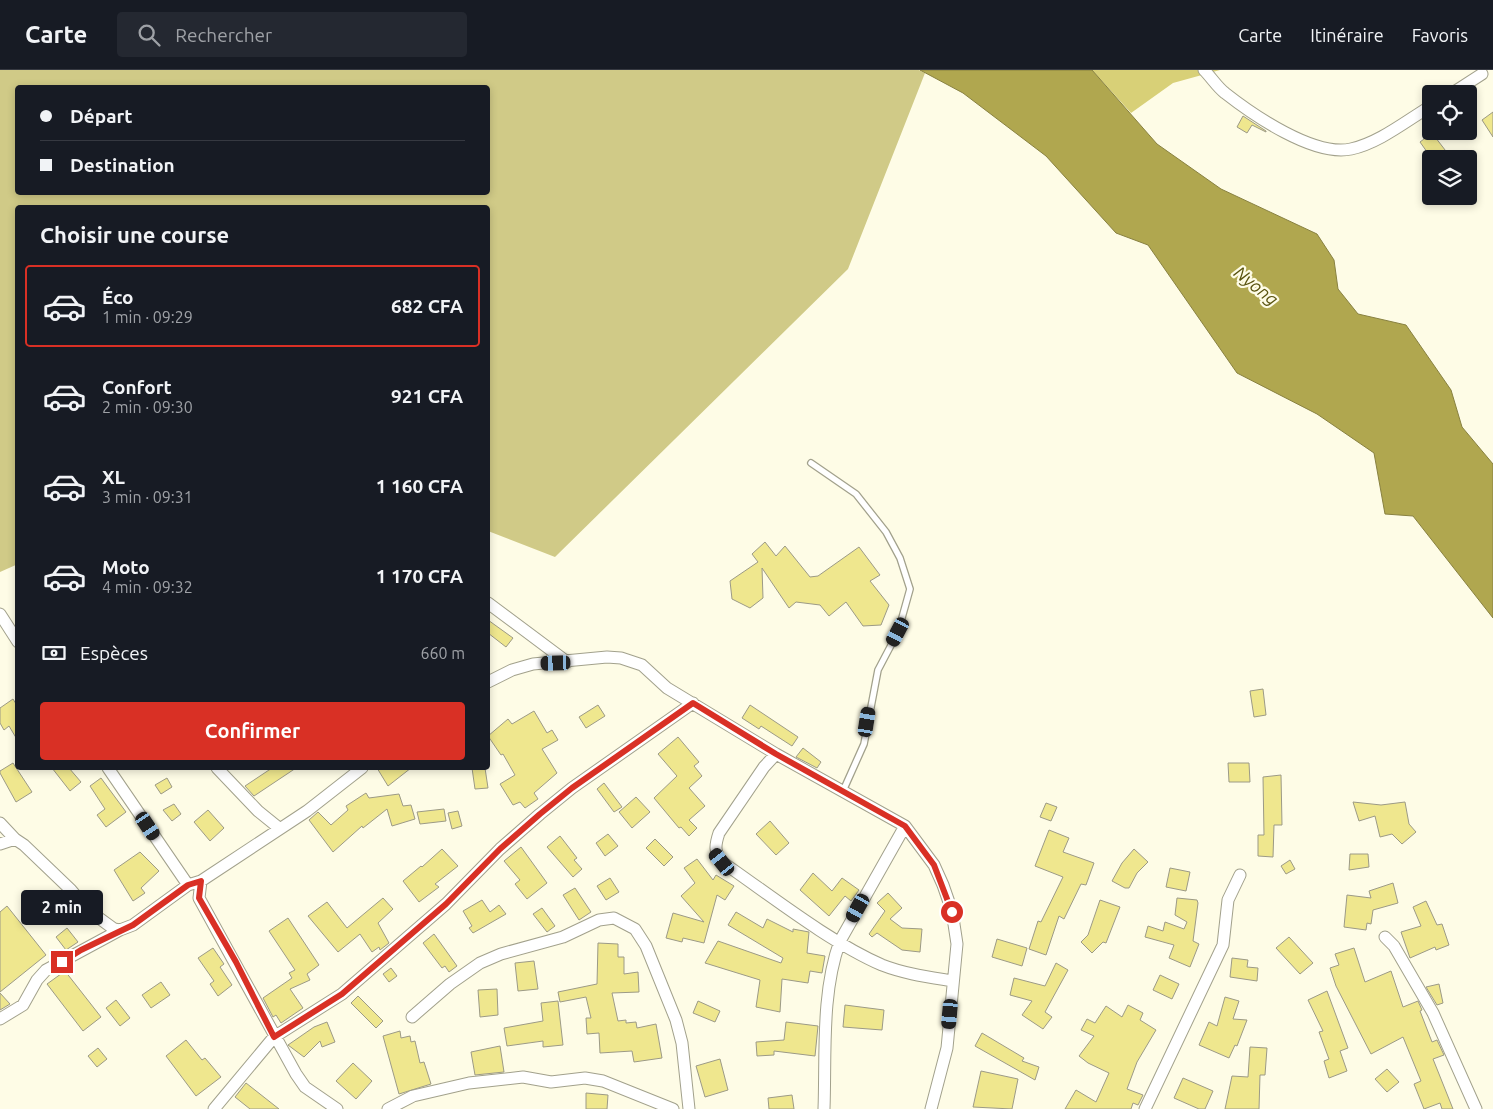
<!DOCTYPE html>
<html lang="fr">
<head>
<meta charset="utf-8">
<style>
	:root { --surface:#171b24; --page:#242831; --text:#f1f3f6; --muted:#9ea1a6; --line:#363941; --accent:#d93025 }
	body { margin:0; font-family:Ubuntu,sans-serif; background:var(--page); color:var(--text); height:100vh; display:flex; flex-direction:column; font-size:19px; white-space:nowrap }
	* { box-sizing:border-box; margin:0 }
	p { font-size:16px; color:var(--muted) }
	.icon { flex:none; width:28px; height:28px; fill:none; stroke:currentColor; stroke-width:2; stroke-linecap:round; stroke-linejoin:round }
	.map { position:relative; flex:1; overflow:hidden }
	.drawer { position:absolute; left:15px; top:135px; width:475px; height:565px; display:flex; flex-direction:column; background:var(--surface); border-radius:5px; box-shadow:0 2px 8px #0003 }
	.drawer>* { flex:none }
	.hud { position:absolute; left:15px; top:15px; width:475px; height:110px; border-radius:5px; box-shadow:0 2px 8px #0003; display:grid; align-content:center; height:110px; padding:0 25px; background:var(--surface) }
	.controls { position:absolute; left:1422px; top:15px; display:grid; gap:10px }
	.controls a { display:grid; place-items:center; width:55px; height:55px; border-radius:5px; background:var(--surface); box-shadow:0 2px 8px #0003; font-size:25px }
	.end { position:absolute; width:22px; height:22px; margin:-11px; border:6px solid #d93025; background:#fff; box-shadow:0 0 0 2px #fff }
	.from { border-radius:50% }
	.bubble { position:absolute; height:35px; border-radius:5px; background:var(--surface); box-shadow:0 2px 8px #0003; font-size:16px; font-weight:700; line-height:35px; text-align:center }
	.car { position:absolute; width:15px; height:30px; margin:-15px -8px; border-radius:6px; box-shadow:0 0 4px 1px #0007; background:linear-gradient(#222 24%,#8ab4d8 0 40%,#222 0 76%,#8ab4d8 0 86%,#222 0) }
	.hud b { display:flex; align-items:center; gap:18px; height:48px; font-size:19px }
	.hud b+b { border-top:1px solid var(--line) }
	.hud i { width:12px; height:12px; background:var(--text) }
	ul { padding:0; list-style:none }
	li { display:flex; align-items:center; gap:15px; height:82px; margin:0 10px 8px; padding:0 15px; border:2px solid transparent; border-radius:5px }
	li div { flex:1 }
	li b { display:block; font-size:19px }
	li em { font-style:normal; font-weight:700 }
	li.selected { border-color:var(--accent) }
	li>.icon { width:45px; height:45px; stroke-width:1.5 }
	h2 { padding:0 25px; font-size:22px; line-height:60px }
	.pay { display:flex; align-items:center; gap:12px; height:55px; padding:0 25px; font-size:19px }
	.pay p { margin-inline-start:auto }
	.cta { display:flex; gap:10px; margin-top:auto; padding:10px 25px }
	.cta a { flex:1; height:58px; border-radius:5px; background:var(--accent); color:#fff; font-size:20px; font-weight:700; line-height:58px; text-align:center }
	header { display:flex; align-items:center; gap:30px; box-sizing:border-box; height:70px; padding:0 25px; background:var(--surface); border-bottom:1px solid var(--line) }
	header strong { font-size:24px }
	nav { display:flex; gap:28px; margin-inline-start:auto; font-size:18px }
	.search { width:350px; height:45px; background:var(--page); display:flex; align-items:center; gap:12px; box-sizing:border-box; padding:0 18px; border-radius:5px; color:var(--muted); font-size:19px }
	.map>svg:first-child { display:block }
</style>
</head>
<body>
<header>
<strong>Carte</strong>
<div class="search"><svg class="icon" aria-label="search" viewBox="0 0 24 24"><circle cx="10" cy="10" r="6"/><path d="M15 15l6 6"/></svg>Rechercher</div>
<nav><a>Carte</a><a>Itinéraire</a><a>Favoris</a></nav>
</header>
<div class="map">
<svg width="1493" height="1039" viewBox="0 0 1493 1039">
	<rect width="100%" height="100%" fill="#fefce6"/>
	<path fill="#d0ca87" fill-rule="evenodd" d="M0 0H919L925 3 848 199 555 487 488 461V138H18V494L0 502ZM18 18H488V122H18Z"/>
	<path fill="#d8d077" d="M1092 0H1220L1173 13 1131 43Z"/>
	<path fill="#b0a74f" stroke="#888141" d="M920 0H1092L1157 74 1221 119 1317 164 1334 190 1338 219 1358 244 1406 255 1451 320 1462 357 1493 394V548L1413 446 1385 444 1374 383 1317 344 1237 303 1148 175 1116 163 1046 86 963 23Z"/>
	<path fill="#efe78e" stroke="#9c9a86" d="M1493 42V67L1482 50Z
		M1243 46 1266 61V62L1252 55 1247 63 1237 57Z
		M1432 63 1452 89H1432L1420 72Z
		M765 472 776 486 785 476 810 507 818 506 859 477 880 505 870 511 889 535 881 555 863 556 846 532 829 546 820 535 796 532 789 538 762 498 763 528 750 538 732 529 730 511 758 492 752 484Z
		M488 550 513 568 506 577 488 563Z
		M1263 619 1266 645 1254 647 1250 621Z
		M13 629 18 637V671L9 656 4 660 0 653V638Z
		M598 635 605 646 586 658 579 647Z
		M750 635 798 667 792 676 761 656 759 659 742 648Z
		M534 641 547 663 552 660 558 670 542 679 557 703 534 723 538 729 525 738 520 732 513 735 500 714 515 705 503 684 501 685 488 666 508 649 512 654Z
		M678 667 699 692 694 696 702 706 689 718 705 736 689 750 697 758 689 766 681 757 679 758 654 728 677 706 658 684Z
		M803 678 821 692 817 698 796 687Z
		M13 693 32 722 16 732 0 703V701Z
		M1228 693H1249L1250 712H1229Z
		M52 698H69L81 712 70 721Z
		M272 698H296L254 726 245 716Z
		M377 698H411L388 716Z
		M472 698H485L488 718 475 719Z
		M1281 705 1282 755H1274L1273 787 1258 786V765H1264L1263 707Z
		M101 708 126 742 106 757 97 745 105 739 90 716Z
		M167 708 172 717 161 724 155 715Z
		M604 713 622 737 614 742 597 719Z
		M366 723 369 728 399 724 403 736 411 735 415 749 392 756 387 739 363 758 362 756 333 782 309 750 318 742 331 755 348 740 346 736Z
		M636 727 650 742 632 758 619 742Z
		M1353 732 1381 735 1405 732 1409 754 1416 762 1402 774 1392 764 1380 767 1375 746 1359 751Z
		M1046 733 1057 737 1051 751 1040 747Z
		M174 734 181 744 172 751 163 740Z
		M444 739 446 751 420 754 417 742Z
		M208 740 224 758 210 771 194 752Z
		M458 741 462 756 452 759 448 743Z
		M770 751 789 773 776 785 756 764Z
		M1049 760 1069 768 1063 782 1094 793 1086 815 1081 814 1064 849 1059 846 1046 885 1029 879 1038 851 1041 852 1063 807 1035 796Z
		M608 764 618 776 605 786 596 773Z
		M560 766 577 788 574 790 582 799 573 807 547 777Z
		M655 769 673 787 664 796 646 778Z
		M521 777 547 813 527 829 515 814 520 810 504 791Z
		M442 779 458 796 435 814 439 817 419 832 403 811 421 796 422 797Z
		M1134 779 1148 792 1137 803 1129 818H1125L1112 811 1122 793Z
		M140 782 159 801 141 818 145 823 133 831 114 800Z
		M1350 784H1368L1369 797 1349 800Z
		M697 789 713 810 716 805 734 816 725 830 717 825 704 873 683 868 682 872 666 868 673 843 704 852 681 826 695 813 684 798Z
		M1290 790 1295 799 1286 804 1281 796Z
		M1170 798 1190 802 1186 821 1166 817Z
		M813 803 832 821 842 808 859 820 851 831 845 826 829 846 800 820Z
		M610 808 619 822 606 830 597 816Z
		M1393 813 1398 833 1373 840 1371 854 1367 853 1366 860 1344 857 1347 825 1371 828 1369 821Z
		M575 818 591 842 579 850 563 825Z
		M888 823 902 838 890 849 902 858 922 859 920 882 902 880 877 863 872 867 869 864 885 841 877 833Z
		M383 828 393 839 378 853 389 873 380 880 379 877 372 882 360 864 338 882 308 846 327 832 347 858Z
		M1177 828 1197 830 1198 833 1193 871 1199 874 1190 897 1169 888 1174 875 1145 867 1148 856 1163 861 1165 852 1184 859 1187 852 1175 845Z
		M482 830 490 842 499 835 506 844 473 863 469 858 472 856 463 841Z
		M1100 830 1120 837 1106 873 1103 872 1092 883 1081 872 1088 865Z
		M1426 831 1437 855 1442 854 1449 875 1436 880 1435 877 1410 888 1401 862 1421 856 1413 837Z
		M7 836 46 885 0 922V842Z
		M542 838 555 856 547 862 533 844Z
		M736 842 763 858 767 849 793 862V859L809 862 807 883 825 886 822 903 810 901 808 913 782 909 780 942 756 937 760 910 705 893 718 871 781 893 783 888 728 855Z
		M288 848 319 895 307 904 310 910 290 919 303 938 281 953 276 945 273 947 263 928 292 908 289 903 295 900 269 861Z
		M67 858 78 872 66 880 56 867Z
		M434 864 457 896 449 902 445 896 442 898 423 873Z
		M1289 867 1313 893 1300 904 1276 878Z
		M997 869 1027 878 1022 896 992 887Z
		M598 873 618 874V887H624V904L638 902 639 922 612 923 618 951 626 950V953L636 952 637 958 656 954 662 988 634 992 632 981 600 983 599 963 587 964 586 948H591L586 927 560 932 558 922 597 914Z
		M213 878 224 894 220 897 232 915 218 926 210 914 214 911 198 888Z
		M1354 878 1365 912 1391 901 1403 937 1418 931 1422 940 1420 941 1432 972 1437 970 1444 985 1433 989 1453 1039H1442L1440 1033 1424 1039 1414 1014 1421 1011 1403 967 1371 984 1336 916 1330 898 1339 895 1335 884Z
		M1232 888 1248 890 1247 897 1258 898 1257 911 1230 907Z
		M534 891 538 919 518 921 515 893Z
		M1056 893 1068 900 1045 942 1052 947 1043 959 1022 945 1032 931 1010 925 1014 908 1045 916Z
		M391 898 397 906 389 912 383 904Z
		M65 901 101 947 83 961 47 914Z
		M1160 905 1179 914 1172 929 1153 920Z
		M161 912 170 925 151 938 142 925Z
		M1439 914 1443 933 1437 935 1426 917Z
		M497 919 498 945 480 947 478 920Z
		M1327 921 1348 978 1340 981 1347 1001 1329 1008 1324 991 1329 989 1319 962 1323 961 1308 930Z
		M0 923 10 934 0 940Z
		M358 926 383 951 376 958 351 933Z
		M1225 927 1239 931 1233 949 1247 950 1237 976 1235 975 1229 988 1199 975 1209 952 1217 956Z
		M116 930 130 948 120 956 106 938Z
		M558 931 563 975 543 977V971L507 976 504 958 543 951 541 933Z
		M698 931 720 941 715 952 693 943Z
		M845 935 884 940 882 960 843 957Z
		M1128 935 1143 943 1140 950 1156 960 1137 992 1127 1019 1143 1025 1138 1035 1133 1033 1131 1039H1065L1076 1020 1096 1032 1109 1003 1088 993 1079 986 1094 966 1081 960 1087 949 1095 953 1106 936 1122 947Z
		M327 952 335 972 322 977 320 971 304 987 288 975 314 957Z
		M786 952 818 956 815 986 774 981V985L757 986 756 972 784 970Z
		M400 961 401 968 410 966 411 972 415 971 420 993 424 992 431 1014 399 1024 383 966Z
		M982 963 1024 988 1022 991 1039 997 1035 1010 975 976Z
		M186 970 202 990 205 988 221 1007 196 1026 166 986Z
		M500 976 504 1002 475 1005 471 982Z
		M1250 977 1267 978 1265 1005H1260L1259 1039H1225L1232 1006 1248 1007Z
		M98 978 107 989 97 997 88 986Z
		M720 989 728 1020 705 1027 696 996Z
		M353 993 372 1011 356 1029 336 1011Z
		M1387 999 1399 1012 1387 1022 1375 1009Z
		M981 1001 1018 1009 1012 1039 973 1037Z
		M1183 1008 1213 1021 1205 1039H1199L1174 1028Z
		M246 1013 279 1039H250L235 1027Z
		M586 1023 608 1025 607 1039H586Z
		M792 1025 794 1039H769L768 1028Z"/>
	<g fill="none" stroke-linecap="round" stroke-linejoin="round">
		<defs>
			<path id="service" d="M811 393 856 424 886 462 900 488 910 519 898 562 878 600 864 674 843 721"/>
			<path id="minor" d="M1204 0C1211 7 1217 17 1225 23 1253 45 1314 87 1351 79 1379 73 1406 51 1431 36
				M1451 24 1482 4
				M488 533 567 592
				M0 544 18 572
				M488 612 512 600 533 594 607 587 621 588 642 595 667 618 776 684 905 756 934 795 943 815 952 841 957 874 947 978 931 1039
				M776 684 764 697 719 763C715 775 714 782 722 792 770 825 829 872 882 895 905 904 929 907 953 911
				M108 698 188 815
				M217 698 258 741 279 758
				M0 753 15 769
				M0 774 15 769 24 775 71 820 88 840 114 859 120 860 133 855 188 815 201 811 307 741 362 698
				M201 811 199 828 296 1004 305 1017 337 1039
				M1385 867 1394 876 1433 943 1476 1039
				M412 947 450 914 480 893 501 884 563 867 599 850 614 848 635 859 646 876 676 950 682 973 689 1039
				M0 949 23 935 37 910 46 900 120 860
				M214 1039 274 967 342 924 446 834 500 779 540 744 572 718 693 633
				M388 1039 413 1026 469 1013 523 1007 551 1012 585 1008 603 1011 673 1039
				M824 1039C826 985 821 923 840 871L905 756
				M1145 1039 1223 875 1228 830 1240 805"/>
		</defs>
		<use href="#service" stroke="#a2a18c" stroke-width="8"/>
		<use href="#minor" stroke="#a2a18c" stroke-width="13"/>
		<use href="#service" stroke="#fff" stroke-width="5.5"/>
		<use href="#minor" stroke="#fff" stroke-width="11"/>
	</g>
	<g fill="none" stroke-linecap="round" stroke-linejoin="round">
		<path stroke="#d93025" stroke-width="6" d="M62 892 81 880 133 855 188 815 201 811 199 828 236 892 274 967 342 924 446 834 500 779 540 744 572 718 693 633 776 684 905 756 934 795 952 842"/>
	</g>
	<g text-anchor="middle" stroke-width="4.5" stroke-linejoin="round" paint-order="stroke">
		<g font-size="18" font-style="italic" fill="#59530f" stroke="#fefce6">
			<text transform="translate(1256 216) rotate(39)" y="6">Nyong</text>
		</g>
	</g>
</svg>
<div class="controls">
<a><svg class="icon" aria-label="locate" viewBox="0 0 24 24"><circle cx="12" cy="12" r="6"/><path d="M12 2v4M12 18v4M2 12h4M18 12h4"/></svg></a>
<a><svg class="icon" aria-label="layers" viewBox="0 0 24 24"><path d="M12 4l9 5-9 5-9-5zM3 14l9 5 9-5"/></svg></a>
</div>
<i class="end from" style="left:952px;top:842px"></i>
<i class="end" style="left:62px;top:892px"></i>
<div class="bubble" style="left:21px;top:820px;width:82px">2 min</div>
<i class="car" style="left:898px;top:562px;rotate:208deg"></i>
<i class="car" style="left:556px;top:593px;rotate:268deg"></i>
<i class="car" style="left:867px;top:652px;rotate:9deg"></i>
<i class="car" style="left:148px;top:756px;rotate:146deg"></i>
<i class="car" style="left:722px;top:792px;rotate:321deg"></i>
<i class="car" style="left:858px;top:838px;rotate:209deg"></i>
<i class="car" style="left:950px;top:944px;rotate:185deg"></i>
<div class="hud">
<b><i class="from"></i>Départ</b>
<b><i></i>Destination</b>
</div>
<section class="drawer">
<h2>Choisir une course</h2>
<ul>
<li class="selected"><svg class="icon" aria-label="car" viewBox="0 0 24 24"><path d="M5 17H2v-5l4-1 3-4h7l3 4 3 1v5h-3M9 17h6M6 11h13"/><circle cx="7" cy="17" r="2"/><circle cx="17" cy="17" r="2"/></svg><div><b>Éco</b><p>1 min · 09:29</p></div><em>682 CFA</em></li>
<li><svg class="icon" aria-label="car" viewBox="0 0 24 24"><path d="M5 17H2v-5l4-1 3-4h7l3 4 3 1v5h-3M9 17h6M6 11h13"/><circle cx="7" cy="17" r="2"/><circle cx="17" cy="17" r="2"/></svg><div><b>Confort</b><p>2 min · 09:30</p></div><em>921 CFA</em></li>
<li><svg class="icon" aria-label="car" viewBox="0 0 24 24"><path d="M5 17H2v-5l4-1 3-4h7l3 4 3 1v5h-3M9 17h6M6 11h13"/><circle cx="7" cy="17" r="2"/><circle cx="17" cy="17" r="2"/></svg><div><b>XL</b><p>3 min · 09:31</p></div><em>1 160 CFA</em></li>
<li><svg class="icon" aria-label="car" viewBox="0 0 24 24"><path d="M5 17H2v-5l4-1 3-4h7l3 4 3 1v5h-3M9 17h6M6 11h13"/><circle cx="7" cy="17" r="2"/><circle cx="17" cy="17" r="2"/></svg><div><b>Moto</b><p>4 min · 09:32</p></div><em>1 170 CFA</em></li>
</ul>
<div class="pay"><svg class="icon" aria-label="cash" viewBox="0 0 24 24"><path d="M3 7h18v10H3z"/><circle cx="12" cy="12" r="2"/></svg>Espèces<p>660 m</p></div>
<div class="cta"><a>Confirmer</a></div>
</section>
</div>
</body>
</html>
